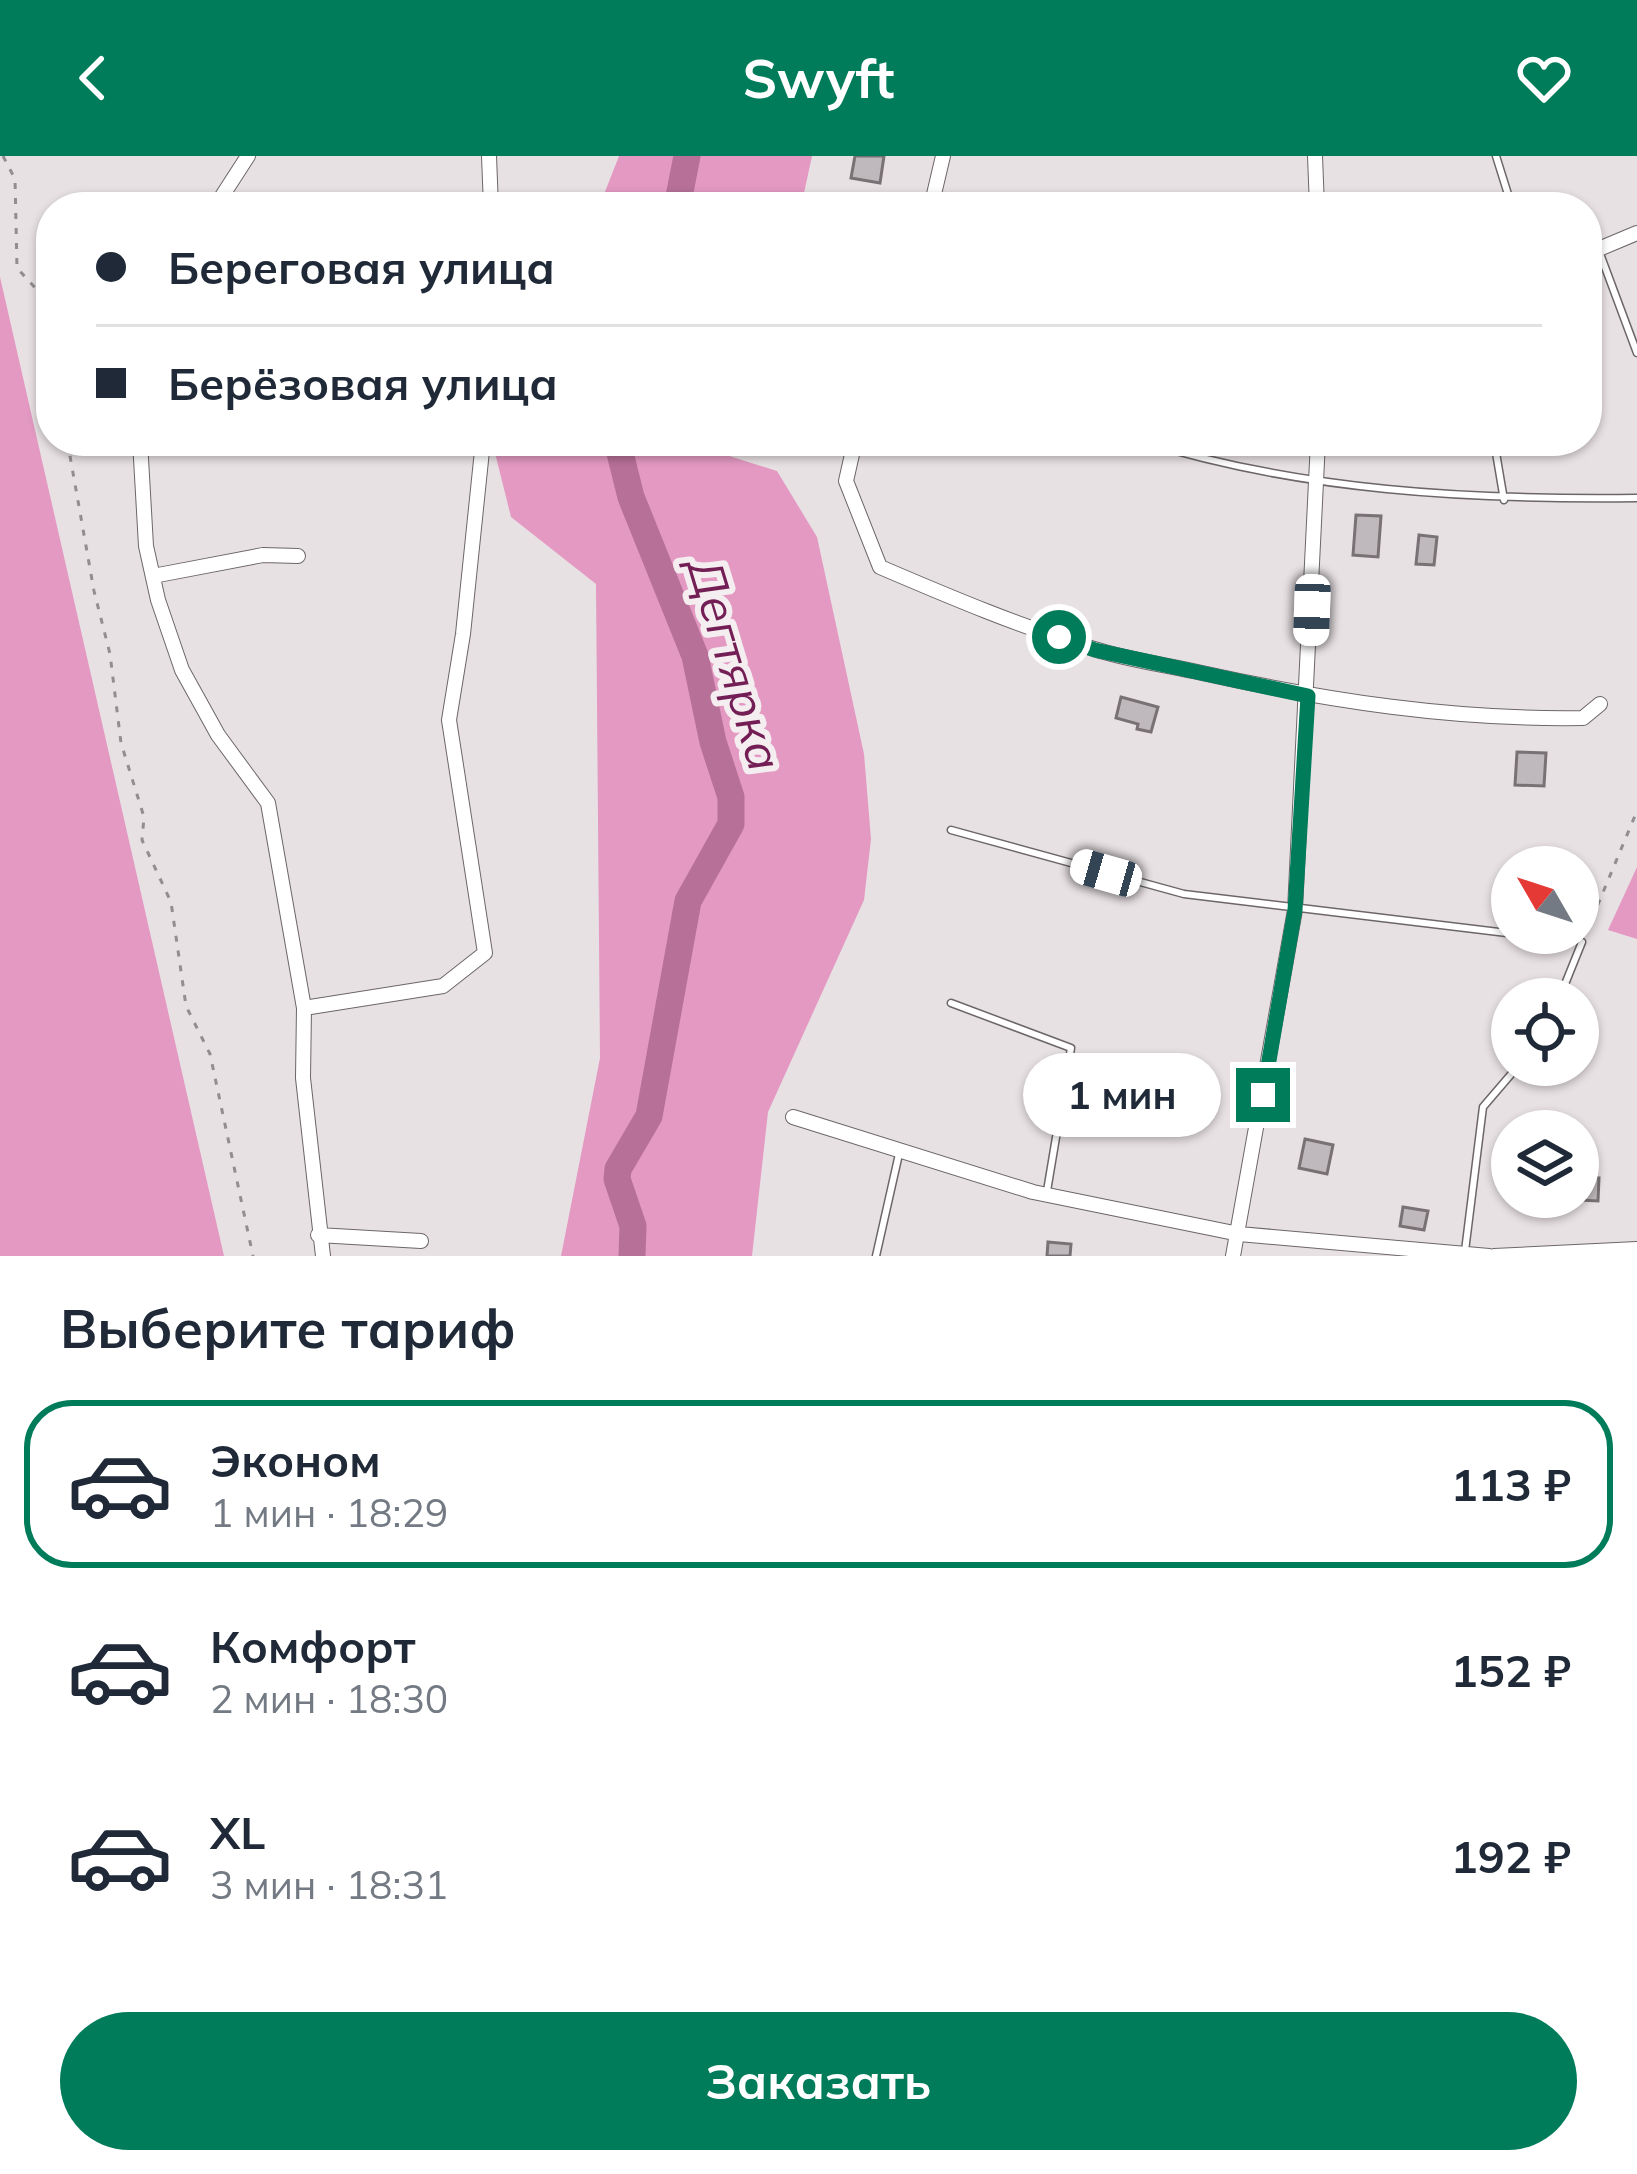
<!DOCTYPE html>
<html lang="ru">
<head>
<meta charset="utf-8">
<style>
	:root { --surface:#fff; --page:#f6f6f7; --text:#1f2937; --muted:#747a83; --line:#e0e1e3; --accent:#007c5a }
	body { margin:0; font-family:Mulish,sans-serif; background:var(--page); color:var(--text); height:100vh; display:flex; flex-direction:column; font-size:45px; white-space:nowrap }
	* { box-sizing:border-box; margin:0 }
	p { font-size:39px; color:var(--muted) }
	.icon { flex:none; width:66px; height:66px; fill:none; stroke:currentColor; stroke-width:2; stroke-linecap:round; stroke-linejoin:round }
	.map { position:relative; height:1100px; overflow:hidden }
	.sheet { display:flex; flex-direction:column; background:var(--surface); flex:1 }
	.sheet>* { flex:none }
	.banner { position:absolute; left:36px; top:36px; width:1566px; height:264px; border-radius:48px; box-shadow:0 3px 9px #0004; display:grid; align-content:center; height:264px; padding:0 60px; background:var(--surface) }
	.needle { width:78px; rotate:309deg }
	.tools { position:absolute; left:1491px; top:690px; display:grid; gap:24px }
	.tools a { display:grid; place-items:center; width:108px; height:108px; border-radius:50%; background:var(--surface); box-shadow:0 3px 9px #0004; font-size:60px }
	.end { position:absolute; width:54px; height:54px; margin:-27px; border:15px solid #007c5a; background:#fff; box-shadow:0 0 0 6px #fff }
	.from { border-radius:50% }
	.bubble { position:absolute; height:84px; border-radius:42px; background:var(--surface); box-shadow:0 3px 9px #0004; font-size:39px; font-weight:700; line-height:84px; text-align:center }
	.car { position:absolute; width:36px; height:72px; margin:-36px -18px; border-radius:15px; box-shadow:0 0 9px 3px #0007; background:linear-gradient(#fff 24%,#345 0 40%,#fff 0 76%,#345 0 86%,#fff 0) }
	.banner b { display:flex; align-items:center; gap:42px; height:114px; font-size:45px }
	.banner b+b { border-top:3px solid var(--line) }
	.banner i { width:30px; height:30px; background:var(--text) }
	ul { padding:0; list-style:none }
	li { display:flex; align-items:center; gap:36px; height:168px; margin:0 24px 18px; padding:0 36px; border:6px solid transparent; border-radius:48px }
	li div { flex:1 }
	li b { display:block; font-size:45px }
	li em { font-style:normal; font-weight:700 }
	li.on { border-color:var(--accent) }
	li>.icon { width:108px; height:108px; stroke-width:1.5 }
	h2 { padding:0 60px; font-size:54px; line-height:144px }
	.primary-button { display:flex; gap:24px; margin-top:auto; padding:24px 60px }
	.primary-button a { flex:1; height:138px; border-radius:72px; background:var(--accent); color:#fff; font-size:48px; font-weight:700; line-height:138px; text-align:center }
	header { display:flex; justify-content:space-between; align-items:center; height:156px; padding:0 60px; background:var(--accent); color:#fff; font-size:54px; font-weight:700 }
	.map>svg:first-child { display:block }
</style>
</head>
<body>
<header><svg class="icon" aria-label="back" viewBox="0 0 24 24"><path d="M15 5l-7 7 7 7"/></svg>Swyft<svg class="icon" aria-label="heart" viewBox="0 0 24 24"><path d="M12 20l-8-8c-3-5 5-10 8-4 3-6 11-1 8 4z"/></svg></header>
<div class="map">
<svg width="1637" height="1100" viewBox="0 0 1637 1100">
	<rect width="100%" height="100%" fill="#e8e1e4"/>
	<path fill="#e399c2" d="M619 0H812L801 51H599Z
		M0 121 224 1100H0Z
		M492 285H706L704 292 777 315 817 381 864 598 871 683 864 744 768 956 752 1100H561L600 902 596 428 511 361Z
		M1637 711V783L1608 774Z"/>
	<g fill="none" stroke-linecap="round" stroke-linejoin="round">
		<path stroke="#b77098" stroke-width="27" d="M677 51 687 0
			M617 285 631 341 695 500 713 586 731 641V668L688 745 649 960 618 1013 617 1023 633 1070 632 1100"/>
	</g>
	<path fill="#bfb8bc" stroke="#797275" stroke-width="3" d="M855 0H884L880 27 851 22Z
		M1356 359 1381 360 1378 401 1353 399Z
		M1419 379 1437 381 1434 409 1416 408Z
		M1121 541 1158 551 1151 576 1137 573 1138 568 1116 562Z
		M1517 596 1546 597 1544 630 1515 629Z
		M1305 983 1333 989 1327 1018 1299 1012Z
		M1578 1021 1599 1022 1598 1045 1559 1043 1578 1041Z
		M1403 1051 1428 1055 1424 1074 1400 1070Z
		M1048 1086 1071 1088 1070 1100H1047Z"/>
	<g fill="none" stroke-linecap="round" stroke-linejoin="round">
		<defs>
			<path id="lane" d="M1496 0 1512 51
				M1599 95 1637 197
				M1142 285C1301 335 1471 344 1637 342
				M1494 285 1504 344
				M951 674 1184 738 1507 777
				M1559 843 1582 786
				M951 847 1071 892 1047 1035
				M1465 1095 1483 951 1519 909
				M876 1100 899 998"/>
			<path id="street" d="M489 0 491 51
				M1315 0 1317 51
				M215 51 248 0
				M931 51 943 0
				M1587 98 1637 77
				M140 285 146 390 158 444 182 514 218 579 268 647 304 852 303 922 323 1100
				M855 285 846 325 880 411C950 441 1021 471 1094 493 1129 504 1166 509 1202 517 1329 545 1453 564 1583 562L1600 548
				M153 420 263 399 298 400
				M304 852 443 830 485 797 449 564 463 478 483 285
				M793 961 1033 1036 1239 1078 1489 1100
				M318 1079 421 1085
				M1233 1100 1295 754 1318 285
				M1494 1100 1637 1093"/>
		</defs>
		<use href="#lane" stroke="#6c6669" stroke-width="9"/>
		<use href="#street" stroke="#6c6669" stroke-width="16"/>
		<path stroke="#928d90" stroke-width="3" stroke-dasharray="6 9" stroke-linecap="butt" d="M3 0 15 23 17 112 51 149
			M72 285 70 300 94 435 110 498 121 587 144 661 142 684 171 746 186 850 210 898 253 1100
			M1586 777 1637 655
			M1521 779 1571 785"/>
		<use href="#lane" stroke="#fff" stroke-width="6"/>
		<use href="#street" stroke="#fff" stroke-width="14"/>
	</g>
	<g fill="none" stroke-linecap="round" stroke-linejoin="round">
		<path stroke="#007c5a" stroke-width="15" d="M1059 481 1095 494 1308 540 1295 754 1263 939"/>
	</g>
	<g text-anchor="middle" stroke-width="12" stroke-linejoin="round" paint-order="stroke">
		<g font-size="48" font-style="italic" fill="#731e54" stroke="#f5eef1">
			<text transform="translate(735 508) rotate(73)" y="17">Дегтярка</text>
		</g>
	</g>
</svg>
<div class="tools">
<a><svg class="needle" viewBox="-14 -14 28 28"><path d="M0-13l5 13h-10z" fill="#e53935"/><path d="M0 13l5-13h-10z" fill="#747a83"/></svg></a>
<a><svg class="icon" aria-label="locate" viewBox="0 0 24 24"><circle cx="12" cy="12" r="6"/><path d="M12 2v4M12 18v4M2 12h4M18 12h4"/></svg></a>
<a><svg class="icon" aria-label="layers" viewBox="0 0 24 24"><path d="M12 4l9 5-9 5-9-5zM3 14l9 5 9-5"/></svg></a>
</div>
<i class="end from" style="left:1059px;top:481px"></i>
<i class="end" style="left:1263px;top:939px"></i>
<div class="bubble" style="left:1023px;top:897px;width:198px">1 мин</div>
<i class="car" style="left:1312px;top:454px;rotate:182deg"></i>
<i class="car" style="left:1106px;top:717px;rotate:286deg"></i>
<div class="banner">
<b><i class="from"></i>Береговая улица</b>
<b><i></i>Берёзовая улица</b>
</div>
</div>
<section class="sheet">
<h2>Выберите тариф</h2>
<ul>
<li class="on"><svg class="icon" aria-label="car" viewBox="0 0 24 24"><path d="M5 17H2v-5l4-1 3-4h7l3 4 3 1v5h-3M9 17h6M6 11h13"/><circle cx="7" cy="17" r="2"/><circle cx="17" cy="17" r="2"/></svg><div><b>Эконом</b><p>1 мин · 18:29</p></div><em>113 ₽</em></li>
<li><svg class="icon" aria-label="car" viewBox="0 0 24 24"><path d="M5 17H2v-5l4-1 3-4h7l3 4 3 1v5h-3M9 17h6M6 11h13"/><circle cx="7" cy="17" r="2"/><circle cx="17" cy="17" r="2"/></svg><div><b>Комфорт</b><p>2 мин · 18:30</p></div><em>152 ₽</em></li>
<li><svg class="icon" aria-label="car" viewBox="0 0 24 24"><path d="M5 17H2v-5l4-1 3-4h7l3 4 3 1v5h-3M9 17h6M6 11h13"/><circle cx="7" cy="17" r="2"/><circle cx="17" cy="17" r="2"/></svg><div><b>XL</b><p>3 мин · 18:31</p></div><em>192 ₽</em></li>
</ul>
<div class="primary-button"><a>Заказать</a></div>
</section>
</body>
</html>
